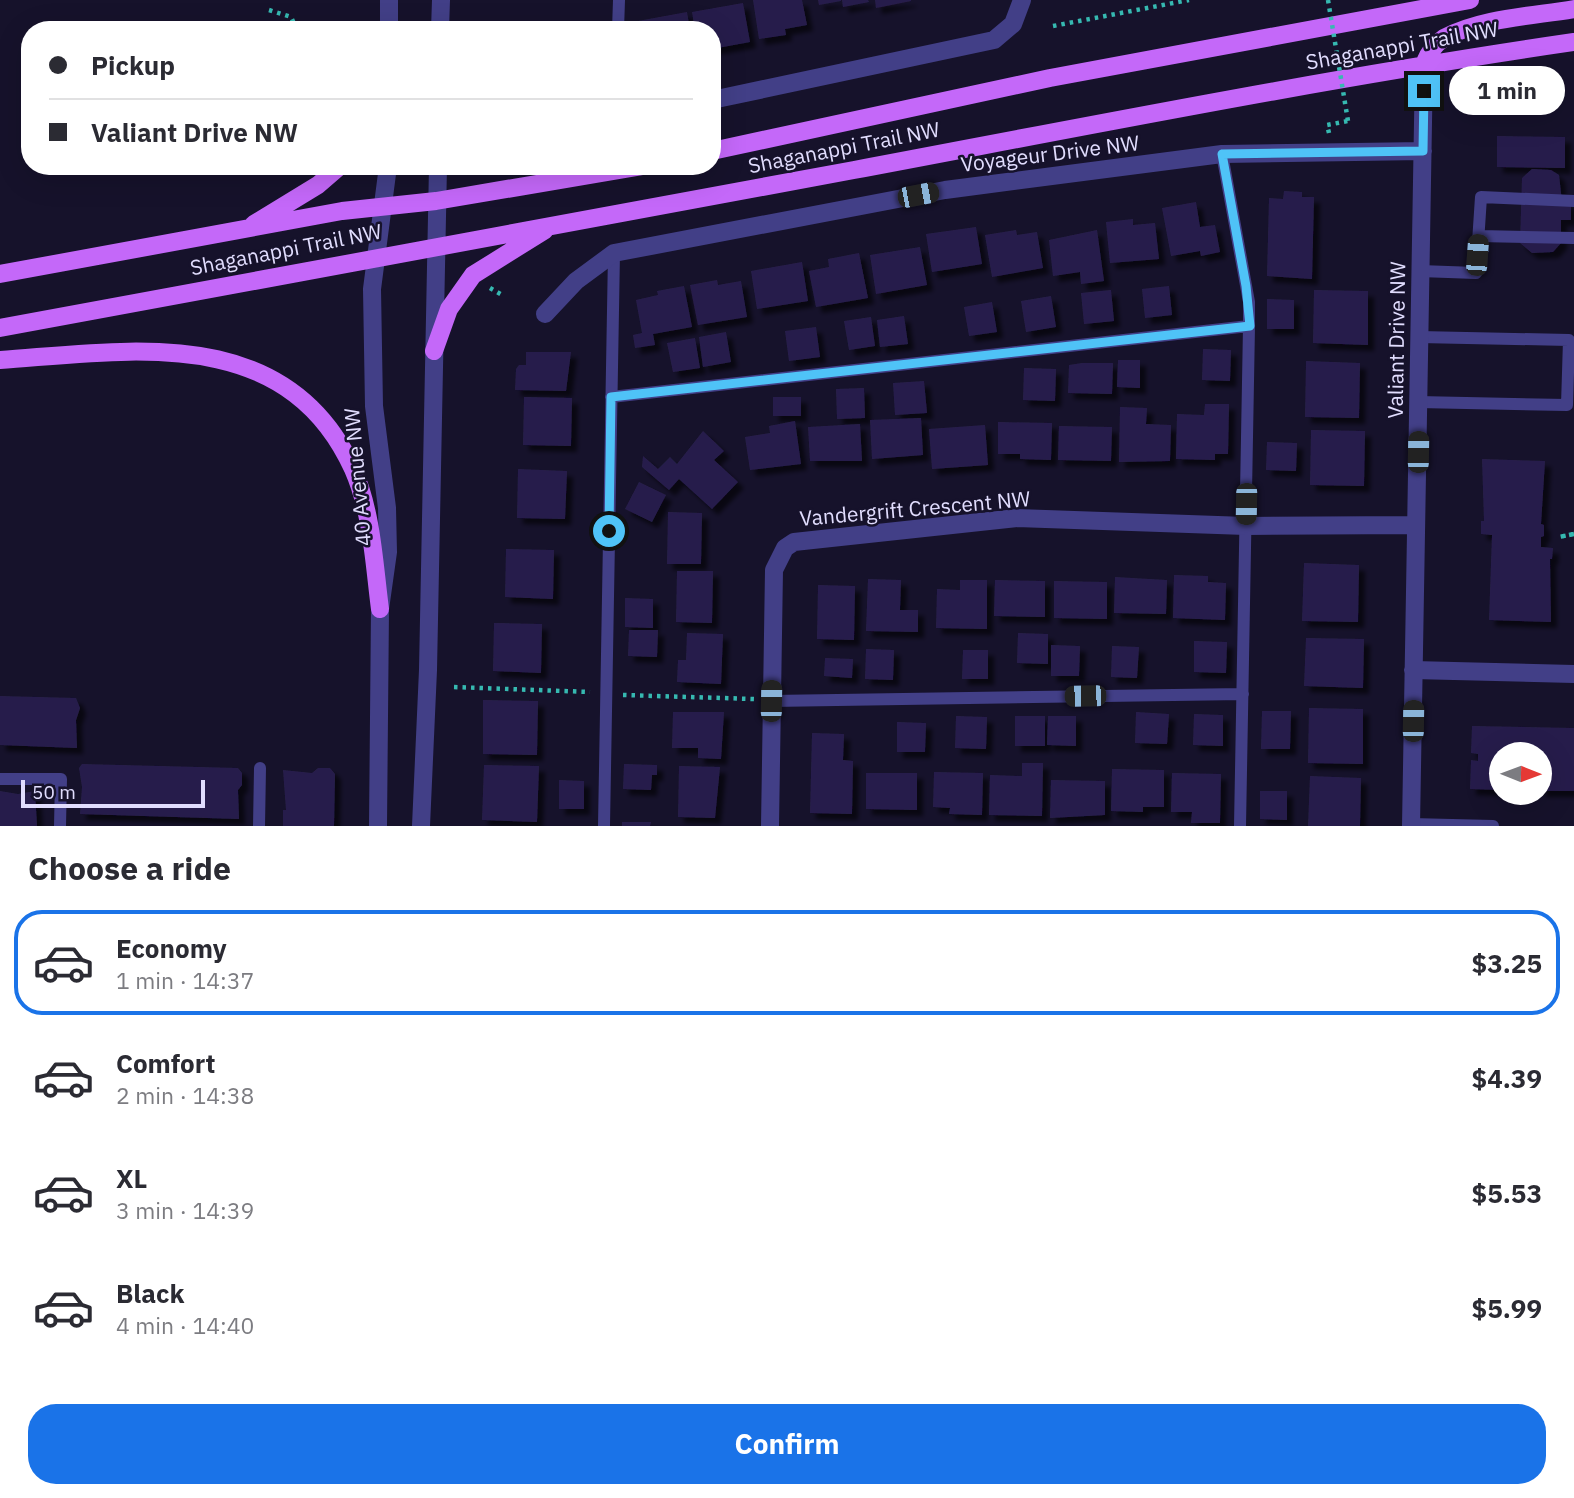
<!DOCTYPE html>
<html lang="en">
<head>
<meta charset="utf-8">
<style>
	:root { --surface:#fff; --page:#f7f7f7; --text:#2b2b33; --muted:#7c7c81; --line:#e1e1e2; --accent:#1a73e8 }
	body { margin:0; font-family:"IBM Plex Sans",sans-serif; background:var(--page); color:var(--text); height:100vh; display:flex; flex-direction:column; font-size:26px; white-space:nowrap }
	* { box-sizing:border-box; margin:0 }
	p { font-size:23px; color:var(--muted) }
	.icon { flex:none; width:38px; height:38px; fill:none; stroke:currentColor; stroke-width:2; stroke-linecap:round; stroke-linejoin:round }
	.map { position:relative; height:826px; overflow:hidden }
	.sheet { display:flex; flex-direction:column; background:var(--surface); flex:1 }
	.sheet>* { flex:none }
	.guide { position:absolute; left:21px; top:21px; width:700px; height:154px; border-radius:28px; box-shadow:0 7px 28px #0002; display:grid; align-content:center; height:154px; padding:0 28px; background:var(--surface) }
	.needle { width:46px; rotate:91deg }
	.controls { position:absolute; left:1489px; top:742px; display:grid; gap:14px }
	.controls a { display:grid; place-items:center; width:63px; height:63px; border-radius:50%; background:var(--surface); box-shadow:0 7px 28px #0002; font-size:35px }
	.scale { position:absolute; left:21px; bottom:18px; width:184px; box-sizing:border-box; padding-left:7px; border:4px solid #e1ddfe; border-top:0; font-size:19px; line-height:24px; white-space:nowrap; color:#e1ddfe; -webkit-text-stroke:5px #16122b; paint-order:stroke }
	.end { position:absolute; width:32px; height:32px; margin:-16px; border:9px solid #4fc3f7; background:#111; box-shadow:0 0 0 4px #111 }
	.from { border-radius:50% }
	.bubble { position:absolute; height:49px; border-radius:24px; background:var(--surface); box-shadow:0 7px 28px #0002; font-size:23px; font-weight:800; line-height:49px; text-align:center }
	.car { position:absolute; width:21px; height:42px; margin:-21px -10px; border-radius:9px; box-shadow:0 0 5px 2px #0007; background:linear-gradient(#222 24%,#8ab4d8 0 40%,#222 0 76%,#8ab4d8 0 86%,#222 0) }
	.guide b { display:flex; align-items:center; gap:24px; height:66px; font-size:26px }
	.guide b+b { border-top:2px solid var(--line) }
	.guide i { width:18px; height:18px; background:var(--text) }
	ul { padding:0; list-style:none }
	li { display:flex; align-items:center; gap:21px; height:105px; margin:0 14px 10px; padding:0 14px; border:4px solid transparent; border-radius:28px }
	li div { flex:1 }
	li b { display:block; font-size:26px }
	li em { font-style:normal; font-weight:800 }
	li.on { border-color:var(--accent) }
	li>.icon { width:63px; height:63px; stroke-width:1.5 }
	h2 { padding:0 28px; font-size:32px; line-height:84px }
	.button { display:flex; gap:14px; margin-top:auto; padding:14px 28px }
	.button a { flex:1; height:80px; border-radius:28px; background:var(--accent); color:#fff; font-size:28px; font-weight:800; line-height:80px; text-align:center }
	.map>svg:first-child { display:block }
</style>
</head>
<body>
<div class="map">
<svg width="1574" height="826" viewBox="0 0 1574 826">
	<defs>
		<filter id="shadow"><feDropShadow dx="6" dy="6" stdDeviation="2" flood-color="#0009"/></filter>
	</defs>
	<rect width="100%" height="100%" fill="#16122b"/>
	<path fill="#281f4b" filter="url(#shadow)" d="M753 0H802L807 25 785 29 786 35 759 39Z
		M818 0H841V1L819 5Z
		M842 0H868L869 2 843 7Z
		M875 0H911V1L876 8Z
		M743 3 750 42 712 49V30H695L692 12Z
		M687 12 690 30H639L638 21Z
		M1497 136 1565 137V168L1497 167Z
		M1532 169 1551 170 1559 175 1562 202H1571V220H1561V243L1553 252 1532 253 1520 243 1522 178Z
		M1284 191 1302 192V197H1314L1312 279 1267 276 1269 198 1283 199Z
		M1196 202 1200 227 1215 225 1220 252 1201 256 1200 251 1171 256 1162 208Z
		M1133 219V225L1155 223 1159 259 1110 263 1106 222Z
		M976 227 982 264 932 272 926 234Z
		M1016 230 1017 235 1037 232 1043 268 992 277 985 235Z
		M1097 230 1104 281 1081 284 1080 272 1053 276 1049 240Z
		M920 247 927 285 876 294 870 255Z
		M859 253 868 298 816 307 809 271 829 267 828 259Z
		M802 262 808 301 757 309 751 271Z
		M717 280 718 285 741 281 747 317 698 325 690 285Z
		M684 286 692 327 653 334 655 345 635 348 633 335 642 333 636 300 658 295 657 291Z
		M1169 286 1172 315 1145 318 1142 289Z
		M1111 290 1114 321 1084 324 1081 293Z
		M1314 290 1368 291V345L1313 343Z
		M1051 296 1056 327 1026 332 1021 301Z
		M1267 299 1294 300V329H1267Z
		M992 302 997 332 969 336 964 307Z
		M904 316 908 344 880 347 877 320Z
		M871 317 875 346 849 350 844 321Z
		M816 327 820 357 789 361 785 331Z
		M726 332 731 362 703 367 699 337Z
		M695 338 700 368 673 372 667 343Z
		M1203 349 1231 350 1230 381 1202 380Z
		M526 352H571L566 391 515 390 516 369 519 365H526Z
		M1118 360H1140V388L1117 387Z
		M1306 361 1360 363 1359 418 1305 417Z
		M1082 363H1113L1112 394 1068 393 1069 365Z
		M1024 368 1056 369 1055 401 1023 400Z
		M924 381 927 413 895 415 893 383Z
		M864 388 865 418 837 419 836 389Z
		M524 397 572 398 571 446 523 445Z
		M773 397H801V416H773Z
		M1205 404H1229L1228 454H1215V460L1176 459 1177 414 1204 415Z
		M1120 407 1147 408 1146 424 1171 425 1170 461 1119 462Z
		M921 418 923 455 872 459 870 420Z
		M795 421 801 464 750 470 745 437 770 433 769 426Z
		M998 422 1052 423 1051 460 1020 459V454H998Z
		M860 424 862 461H810L808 427Z
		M985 425 988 465 932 469 929 429Z
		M1059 426 1112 427 1111 461 1058 460Z
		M1311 430 1365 431 1364 486 1310 485Z
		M703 431 724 451 714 460 738 482 712 509 679 479 669 490 642 467 643 456 658 469 670 457 677 464Z
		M1267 442 1297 443 1296 471 1266 470Z
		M1482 459 1545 461 1541 524 1544 525V536L1541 537V547L1553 548 1552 559H1550L1551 622 1489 620 1492 535 1481 534V521H1484Z
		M518 469 567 471 565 519 517 518Z
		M639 482 666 495 652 522 625 509Z
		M668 512 702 513 701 564H667Z
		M506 549 554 550 553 599 505 597Z
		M1304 563 1359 565 1358 622 1302 621Z
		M677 571H713L712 623 676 622Z
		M1174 575 1208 576V582L1226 583 1225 620 1173 618Z
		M1115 577 1167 580 1166 614 1114 613Z
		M868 579 901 580 900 610H918V632L866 631Z
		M960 580H987V629L936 628 937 589 960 590Z
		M995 580 1045 581V617L994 616Z
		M1054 581 1107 582V619L1054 618Z
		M818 585 855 586 854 640 817 639Z
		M625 598 653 599V628L625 627Z
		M494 623 542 624 541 673 493 671Z
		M629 630H658L657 657 628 656Z
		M687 633 723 634 721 684 677 682 678 660H686Z
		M1018 633 1048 634V664L1017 663Z
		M1306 638 1364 639 1363 688 1304 686Z
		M1194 641 1227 642 1226 673 1194 672Z
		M1051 645 1080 646 1079 676H1051Z
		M1112 646 1139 647 1137 678 1111 677Z
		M866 649 894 650 893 680 865 679Z
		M963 650H988V679H962Z
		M825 658 853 659 852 678 824 676Z
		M0 696 76 698 80 708 76 720 77 748 0 745Z
		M483 700 538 701 537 755 483 754Z
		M1309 708 1363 709V764L1308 763Z
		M1262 711H1291L1290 749H1261Z
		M673 712H724L721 759 698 758V748H672Z
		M1136 712 1169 714 1167 744 1135 743Z
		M1194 714 1223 715V746L1193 745Z
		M956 716 987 717 986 749 955 748Z
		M1015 716H1045V746H1015Z
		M1048 716H1076V746L1047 745Z
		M897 722 926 723 925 752H897Z
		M1472 726 1574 728V791H1540V754H1502V790L1470 789 1471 760 1478 761V754L1471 753Z
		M812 733 844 734 843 760 853 761 852 814 810 813Z
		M1022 763H1043L1042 816 989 815 990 775 1022 776Z
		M82 764 238 768 242 773V785L238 790 239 819 80 814 82 787 79 768Z
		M624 764 657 765V775H652L651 790 623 789Z
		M484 765 539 766 537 822 482 820Z
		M679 766 720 767 715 818 678 817Z
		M318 768H330L335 774 334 826H283V810H286L283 770 312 773Z
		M1112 769 1164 770V807H1143V812L1111 811Z
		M934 772 983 773 982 815 949 814 950 808 933 807Z
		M866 773H917V810L866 809Z
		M1172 773 1221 774 1220 823H1191L1192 812H1171Z
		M1310 776 1361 778 1360 826H1308Z
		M559 780 584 781V809H559Z
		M1051 780 1105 781V815L1050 818Z
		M0 791 18 794 35 791 37 826H0Z
		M1260 791H1287V820L1260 819Z
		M622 822H651L650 826H622Z"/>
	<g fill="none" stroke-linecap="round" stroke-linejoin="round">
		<path stroke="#36b9b1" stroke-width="4.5" stroke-dasharray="3.5 5" stroke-linecap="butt" d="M269 10 291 17 297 30
			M1053 26 1189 0
			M1329 133 1327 125 1348 121
			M490 288 504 296
			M1574 534 1559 537 1574 534
			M454 687 590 692
			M623 695 754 699"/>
		<path stroke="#423f87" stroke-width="12" d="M618 30 619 0
			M1222 154 1249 302V326L1240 826
			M1479 236 1574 238
			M1420 271 1476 273 1481 197 1574 201
			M611 397 1249 326
			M1418 402 1567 405 1569 340 1419 337
			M771 701 1243 694
			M0 779H61L60 826
			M1411 824 1493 826
			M259 826 260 768
			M604 826 614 253"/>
		<path stroke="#423f87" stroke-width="18" d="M712 100 994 40 1013 24 1022 0
			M545 314 576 281 614 253 945 190 1222 154 1423 151
			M1413 670 1574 674
			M770 826 774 570 785 548 794 542 1017 518 1246 526 1416 525
			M1411 826 1424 64"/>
		<path stroke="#423f87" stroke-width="18" d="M389 0V30
			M440 30 441 0
			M378 826 380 609 388 552 387 508 374 406 372 289 388 166
			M421 826 428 670 438 166"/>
		<path stroke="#c468f9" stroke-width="18" d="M1424 64C1428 54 1435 44 1444 38 1481 18 1533 16 1574 9
			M712 151 1050 78 1470 0
			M564 166 594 170
			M254 224 318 185 340 166
			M0 274 342 211 436 201 643 166
			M0 328C284 273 569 223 854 170 1093 125 1333 77 1574 42
			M434 351 449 309 473 275 545 230
			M0 360C129 351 286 322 353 469 372 512 374 563 380 609"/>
		<path stroke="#36b9b1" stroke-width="4.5" stroke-dasharray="3.5 5" stroke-linecap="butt" d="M1328 0 1348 121"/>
	</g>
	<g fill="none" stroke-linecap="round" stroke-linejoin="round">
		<path stroke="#4fc3f7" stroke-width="9" d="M609 531 611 397 1250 326 1246 286 1222 154 1423 151 1424 91"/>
	</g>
	<g text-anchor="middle" stroke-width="5" stroke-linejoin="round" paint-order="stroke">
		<g font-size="21" fill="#e1ddfe" stroke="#16122b">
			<text transform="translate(1402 46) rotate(-10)" y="7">Shaganappi Trail NW</text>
			<text transform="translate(844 148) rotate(-11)" y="7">Shaganappi Trail NW</text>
			<text transform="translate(1050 154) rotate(-7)" y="7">Voyageur Drive NW</text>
			<text transform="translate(286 250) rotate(-11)" y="7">Shaganappi Trail NW</text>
			<text transform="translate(1397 340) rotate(-89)" y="7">Valiant Drive NW</text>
			<text transform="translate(358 477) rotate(-95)" y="7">40 Avenue NW</text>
			<text transform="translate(915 509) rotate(-5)" y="7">Vandergrift Crescent NW</text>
		</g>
	</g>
</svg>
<div class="controls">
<a><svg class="needle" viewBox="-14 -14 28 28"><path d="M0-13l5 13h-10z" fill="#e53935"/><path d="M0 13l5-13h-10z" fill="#7c7c81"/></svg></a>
</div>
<div class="scale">50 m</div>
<i class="end from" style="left:609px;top:531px"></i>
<i class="end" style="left:1424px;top:91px"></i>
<div class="bubble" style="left:1449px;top:66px;width:116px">1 min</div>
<i class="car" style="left:918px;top:195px;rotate:79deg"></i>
<i class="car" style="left:1477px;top:255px;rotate:4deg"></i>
<i class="car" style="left:1418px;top:452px;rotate:1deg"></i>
<i class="car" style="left:1246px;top:504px;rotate:181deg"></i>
<i class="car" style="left:1085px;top:696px;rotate:269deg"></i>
<i class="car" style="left:771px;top:701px;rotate:1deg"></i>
<i class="car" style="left:1413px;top:721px;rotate:1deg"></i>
<div class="guide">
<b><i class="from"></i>Pickup</b>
<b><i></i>Valiant Drive NW</b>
</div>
</div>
<section class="sheet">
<h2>Choose a ride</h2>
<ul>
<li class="on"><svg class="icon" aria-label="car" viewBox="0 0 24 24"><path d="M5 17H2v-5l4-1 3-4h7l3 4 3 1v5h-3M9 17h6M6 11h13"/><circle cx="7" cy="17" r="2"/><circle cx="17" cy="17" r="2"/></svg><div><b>Economy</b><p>1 min · 14:37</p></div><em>$3.25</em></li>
<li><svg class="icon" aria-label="car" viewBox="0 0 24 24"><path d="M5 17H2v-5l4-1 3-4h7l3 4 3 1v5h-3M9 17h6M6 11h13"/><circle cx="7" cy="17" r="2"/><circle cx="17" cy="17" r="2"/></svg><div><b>Comfort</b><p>2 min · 14:38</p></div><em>$4.39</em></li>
<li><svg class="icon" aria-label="car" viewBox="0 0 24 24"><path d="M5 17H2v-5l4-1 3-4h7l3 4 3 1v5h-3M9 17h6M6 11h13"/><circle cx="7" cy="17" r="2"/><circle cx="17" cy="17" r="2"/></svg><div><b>XL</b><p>3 min · 14:39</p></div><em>$5.53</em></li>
<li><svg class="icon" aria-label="car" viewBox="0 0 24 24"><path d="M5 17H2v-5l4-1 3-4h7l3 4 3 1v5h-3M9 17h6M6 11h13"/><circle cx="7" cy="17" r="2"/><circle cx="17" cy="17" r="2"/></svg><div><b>Black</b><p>4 min · 14:40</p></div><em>$5.99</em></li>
</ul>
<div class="button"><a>Confirm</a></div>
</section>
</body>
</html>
